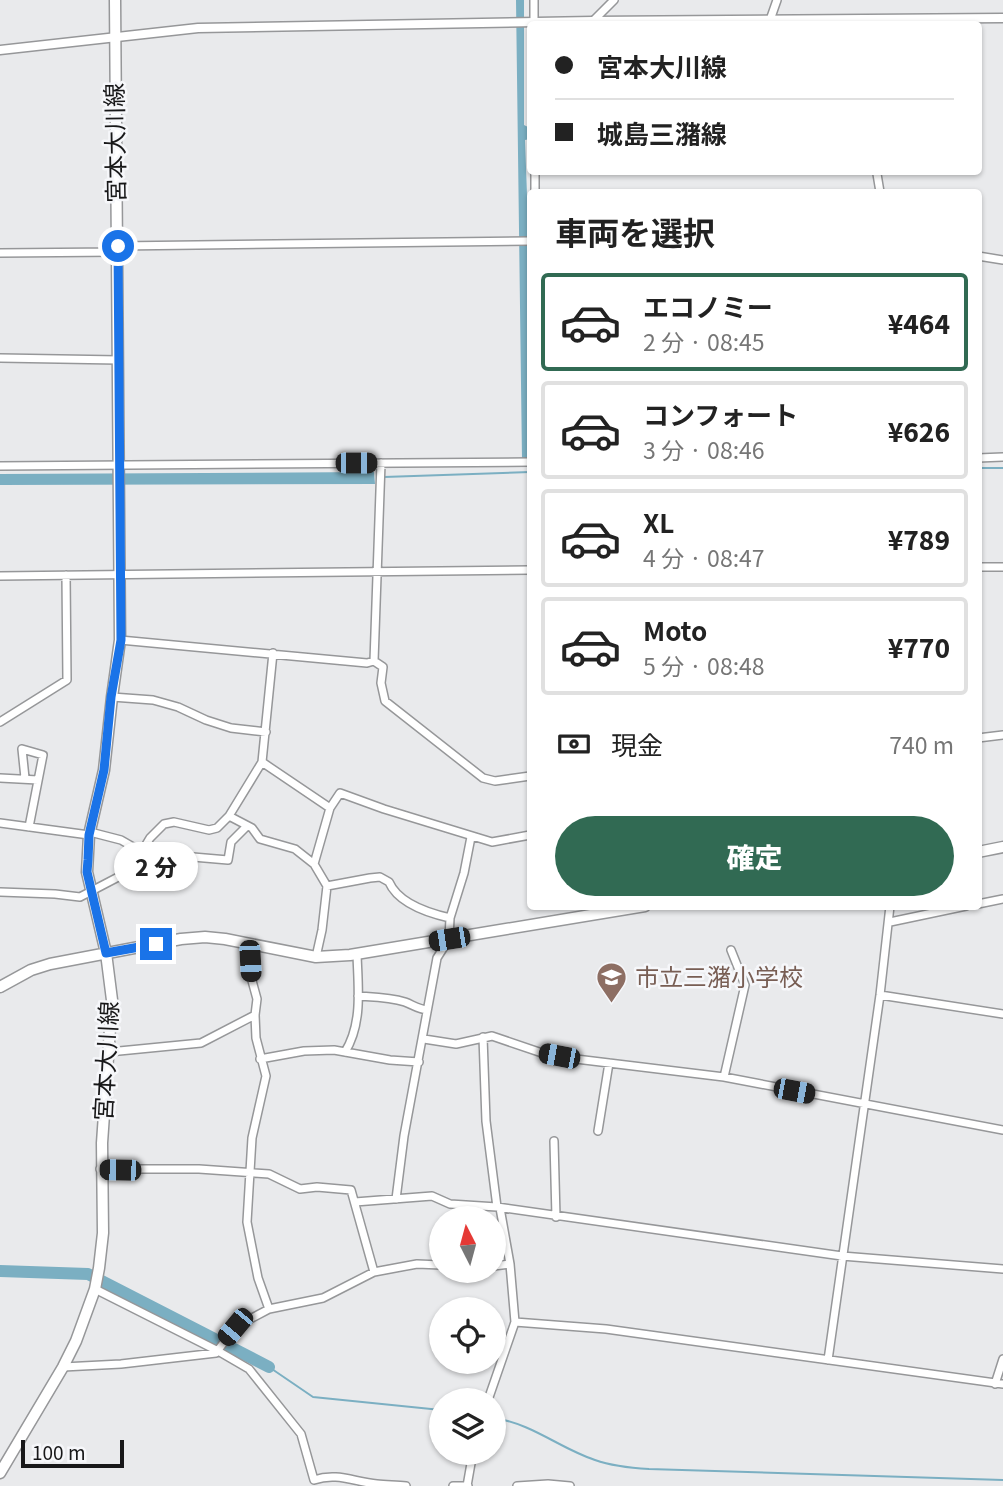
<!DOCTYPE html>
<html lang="ja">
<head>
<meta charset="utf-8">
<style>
	:root { --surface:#fff; --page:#f2f2f2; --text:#222; --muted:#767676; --line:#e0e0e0; --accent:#316a53 }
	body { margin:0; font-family:Georgia,"Noto Sans JP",serif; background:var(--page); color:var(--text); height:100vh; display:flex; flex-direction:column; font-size:26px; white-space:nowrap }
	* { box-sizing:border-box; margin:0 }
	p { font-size:23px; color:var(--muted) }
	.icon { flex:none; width:38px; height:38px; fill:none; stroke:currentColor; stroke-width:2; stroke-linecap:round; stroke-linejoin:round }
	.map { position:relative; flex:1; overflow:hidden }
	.drawer { position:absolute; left:527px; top:189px; width:455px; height:721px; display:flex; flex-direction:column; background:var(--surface); border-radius:7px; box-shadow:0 2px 5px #0004 }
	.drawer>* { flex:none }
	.hud { position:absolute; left:527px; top:21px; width:455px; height:154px; border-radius:7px; box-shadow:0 2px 5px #0004; display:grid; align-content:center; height:154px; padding:0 28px; background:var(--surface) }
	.needle { width:46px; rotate:354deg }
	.tools { position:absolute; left:429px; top:1206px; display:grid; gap:14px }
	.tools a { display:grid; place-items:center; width:77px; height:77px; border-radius:50%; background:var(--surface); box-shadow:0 2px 5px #0004; font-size:35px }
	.scale { position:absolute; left:21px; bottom:18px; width:103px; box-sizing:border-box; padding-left:7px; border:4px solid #181819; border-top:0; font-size:19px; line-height:24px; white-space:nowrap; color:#181819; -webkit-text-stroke:5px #f6f7fa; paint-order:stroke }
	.end { position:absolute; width:32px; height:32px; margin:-16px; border:9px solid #1a73e8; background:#fff; box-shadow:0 0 0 4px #fff }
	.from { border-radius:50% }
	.bubble { position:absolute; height:49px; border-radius:24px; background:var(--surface); box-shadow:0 2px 5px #0004; font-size:23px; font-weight:800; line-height:49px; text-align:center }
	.car { position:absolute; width:21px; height:42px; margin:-21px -10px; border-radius:9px; box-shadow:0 0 5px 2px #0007; background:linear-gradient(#222 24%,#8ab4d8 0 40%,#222 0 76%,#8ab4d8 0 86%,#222 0) }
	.hud b { display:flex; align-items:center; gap:24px; height:66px; font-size:26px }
	.hud b+b { border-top:2px solid var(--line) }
	.hud i { width:18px; height:18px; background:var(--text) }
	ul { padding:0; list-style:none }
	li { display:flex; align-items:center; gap:21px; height:98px; margin:0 14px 10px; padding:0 14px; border:4px solid var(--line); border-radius:7px }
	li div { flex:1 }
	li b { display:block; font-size:26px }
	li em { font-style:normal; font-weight:800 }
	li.current { border-color:var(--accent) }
	li>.icon { width:63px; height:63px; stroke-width:1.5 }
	h2 { padding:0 28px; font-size:32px; line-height:84px }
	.pay { display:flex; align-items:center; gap:18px; height:77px; padding:0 28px; font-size:26px }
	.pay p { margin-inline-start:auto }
	.action { display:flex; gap:14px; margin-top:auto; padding:14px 28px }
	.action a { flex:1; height:80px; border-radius:42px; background:var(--accent); color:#fff; font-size:28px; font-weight:800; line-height:80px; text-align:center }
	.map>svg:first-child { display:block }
</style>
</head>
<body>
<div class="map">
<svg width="1003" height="1486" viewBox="0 0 1003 1486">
	<rect width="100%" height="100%" fill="#e9eaec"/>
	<path fill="#7bafc2" d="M516 0H524V125L530 128V139L525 140 528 222 529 446 528 459H522Z
		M374 472 375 484 0 485V474Z"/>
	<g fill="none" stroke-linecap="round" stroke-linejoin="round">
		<path stroke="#7bafc2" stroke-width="2" d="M978 468H1003
			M384 477 530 472
			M269 1367 313 1397 441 1410
			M494 1418C533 1424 559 1448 595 1460 612 1466 631 1468 649 1469L1003 1480"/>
		<path stroke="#7bafc2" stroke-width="12" d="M0 1271 88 1274 269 1367"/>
		<defs>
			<path id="minor" d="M534 0V24
				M770 20 777 0
				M593 21 614 0
				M535 172V192
				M877 174 880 192
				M118 246 530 241
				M0 253 117 252
				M978 256 1003 260
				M0 358 119 360
				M978 458 1003 457
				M0 466 530 462
				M978 567H1003
				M0 576 530 570
				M120 640 367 663 374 661 383 667 381 683 385 701 483 778 495 781 530 776
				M374 661 381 463
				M112 697 153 700 178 707 206 720 231 728 266 732
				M0 722 67 680 66 575
				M978 738 1003 735
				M262 762 330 808
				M0 778 38 780
				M25 778 22 749 43 755 29 827
				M229 816 252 828 260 839 295 849 314 864 327 886 370 878 380 877 389 882C398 903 428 913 450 918
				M0 823 89 835
				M90 832 121 840 142 852
				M193 857 228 860 231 842 247 826
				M314 864 330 808 340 793 384 809 492 842 530 835
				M0 892 55 894 80 897 124 874 135 863 150 838 164 824 174 822 209 830 217 828 229 816 262 762 273 653
				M978 904 1003 899
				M890 922 966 906
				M249 944 251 977 257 999 255 1015 256 1038 266 1076 252 1138 247 1222 258 1278 269 1309
				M316 957 322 930 327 886
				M880 995 1003 1014
				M358 996C374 997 390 997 405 1002 413 1005 418 1009 427 1010
				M483 1037 486 1121 497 1207
				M424 1039 456 1044 492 1036 542 1053 576 1059 724 1077 1003 1130
				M109 1052 201 1043 255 1015
				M345 1052C363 1023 358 987 357 954
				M260 1059 304 1051 334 1050 390 1060 419 1062
				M724 1077 745 985 731 950
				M598 1131 609 1063
				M554 1141 556 1217
				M100 1169H199L269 1174 300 1189 317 1187 351 1190 374 1272
				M396 1199 404 1136 437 958 449 939 450 918 464 873 471 837
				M355 1202 432 1196 450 1204 497 1207 842 1256 1003 1269
				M494 1266 510 1264
				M95 1289 218 1351 249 1369 301 1434 314 1480C337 1472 354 1482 377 1484 387 1485 397 1485 406 1486
				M515 1322 606 1329 1003 1384
				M828 1360 880 995 890 906
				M63 1367 121 1364 216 1353 235 1327 269 1309 323 1298 374 1272 417 1264 441 1265
				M995 1384 1003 1359
				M488 1400 515 1322 510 1264 500 1208
				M453 1486H468
				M467 1486 473 1452
				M517 1486 548 1484 570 1486"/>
			<path id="tertiary" d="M0 50 198 28 593 21 1003 18"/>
			<path id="secondary" d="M978 852 1003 847
				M0 987 31 970 50 964 181 939 205 937 225 939 316 957 350 955 645 906
				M0 1473 63 1367 76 1341 95 1289 99 1268 103 1233 102 1143 112 1000 106 953 87 872 89 835 104 770 112 697 120 640 115 0"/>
		</defs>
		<use href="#minor" stroke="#969799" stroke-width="10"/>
		<use href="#tertiary" stroke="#969799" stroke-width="11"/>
		<use href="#secondary" stroke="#969799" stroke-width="13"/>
		<use href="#minor" stroke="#fff" stroke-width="7"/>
		<use href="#tertiary" stroke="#fff" stroke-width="8"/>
		<use href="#secondary" stroke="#fff" stroke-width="10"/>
	</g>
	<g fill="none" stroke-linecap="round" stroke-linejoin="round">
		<path stroke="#1a73e8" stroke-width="9" d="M118 246 121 640 111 697 104 770 89 835 88 860 87 872 106 953 156 944"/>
	</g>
	<defs>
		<symbol id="school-pin" viewBox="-11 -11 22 30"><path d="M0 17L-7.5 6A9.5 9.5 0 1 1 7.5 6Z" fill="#8d6e63" stroke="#f6f7fa"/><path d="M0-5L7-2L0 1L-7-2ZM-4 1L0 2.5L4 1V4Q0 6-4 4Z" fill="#fff"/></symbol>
	</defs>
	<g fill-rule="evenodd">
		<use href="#school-pin" x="594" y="960" width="35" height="47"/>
	</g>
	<g text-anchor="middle" stroke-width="5" stroke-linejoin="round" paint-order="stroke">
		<g font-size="24" fill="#181819" stroke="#f6f7fa">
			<text transform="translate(116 143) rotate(-91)" y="8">宮本大川線</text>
			<text transform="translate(107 1061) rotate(-87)" y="8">宮本大川線</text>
		</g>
		<g font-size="24" fill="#785e54" stroke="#f6f7fa" text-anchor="start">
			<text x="635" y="986">市立三潴小学校</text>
		</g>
	</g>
</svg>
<div class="tools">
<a><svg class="needle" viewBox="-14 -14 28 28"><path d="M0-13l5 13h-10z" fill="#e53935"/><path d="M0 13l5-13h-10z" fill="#767676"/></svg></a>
<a><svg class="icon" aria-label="locate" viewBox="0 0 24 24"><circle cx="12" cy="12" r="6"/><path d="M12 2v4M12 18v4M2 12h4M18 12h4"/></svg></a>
<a><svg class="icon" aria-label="layers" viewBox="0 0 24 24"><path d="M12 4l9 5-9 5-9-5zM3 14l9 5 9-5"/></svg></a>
</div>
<div class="scale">100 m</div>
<i class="end from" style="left:118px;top:246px"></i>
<i class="end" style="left:156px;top:944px"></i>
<div class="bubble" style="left:114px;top:842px;width:84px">2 分</div>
<i class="car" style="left:356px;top:463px;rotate:90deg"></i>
<i class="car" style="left:449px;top:939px;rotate:261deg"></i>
<i class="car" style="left:250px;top:961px;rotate:177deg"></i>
<i class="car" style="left:559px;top:1056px;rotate:281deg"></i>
<i class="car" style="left:794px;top:1091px;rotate:101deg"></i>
<i class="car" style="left:120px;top:1170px;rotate:271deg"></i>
<i class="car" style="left:235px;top:1327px;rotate:220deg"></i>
<div class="hud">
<b><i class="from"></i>宮本大川線</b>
<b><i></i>城島三潴線</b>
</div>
<section class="drawer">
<h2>車両を選択</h2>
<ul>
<li class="current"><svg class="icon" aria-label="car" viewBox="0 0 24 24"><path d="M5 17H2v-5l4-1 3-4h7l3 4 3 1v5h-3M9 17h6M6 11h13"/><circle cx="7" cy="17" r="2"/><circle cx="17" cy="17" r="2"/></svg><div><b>エコノミー</b><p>2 分 · 08:45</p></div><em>¥464</em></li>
<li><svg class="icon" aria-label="car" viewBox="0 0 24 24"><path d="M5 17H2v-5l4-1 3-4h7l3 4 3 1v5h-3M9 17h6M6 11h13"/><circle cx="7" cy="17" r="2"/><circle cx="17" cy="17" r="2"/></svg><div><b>コンフォート</b><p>3 分 · 08:46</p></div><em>¥626</em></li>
<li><svg class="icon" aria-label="car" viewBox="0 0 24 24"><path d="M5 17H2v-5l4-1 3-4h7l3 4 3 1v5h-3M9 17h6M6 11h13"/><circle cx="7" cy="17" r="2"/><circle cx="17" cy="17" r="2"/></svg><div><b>XL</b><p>4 分 · 08:47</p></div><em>¥789</em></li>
<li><svg class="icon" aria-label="car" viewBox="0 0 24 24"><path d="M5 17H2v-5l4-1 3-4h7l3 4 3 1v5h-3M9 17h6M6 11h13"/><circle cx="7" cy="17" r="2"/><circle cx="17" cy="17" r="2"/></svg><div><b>Moto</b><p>5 分 · 08:48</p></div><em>¥770</em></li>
</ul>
<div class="pay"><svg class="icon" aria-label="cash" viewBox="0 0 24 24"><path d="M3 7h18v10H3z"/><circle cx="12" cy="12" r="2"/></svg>現金<p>740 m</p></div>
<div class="action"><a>確定</a></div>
</section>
</div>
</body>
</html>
